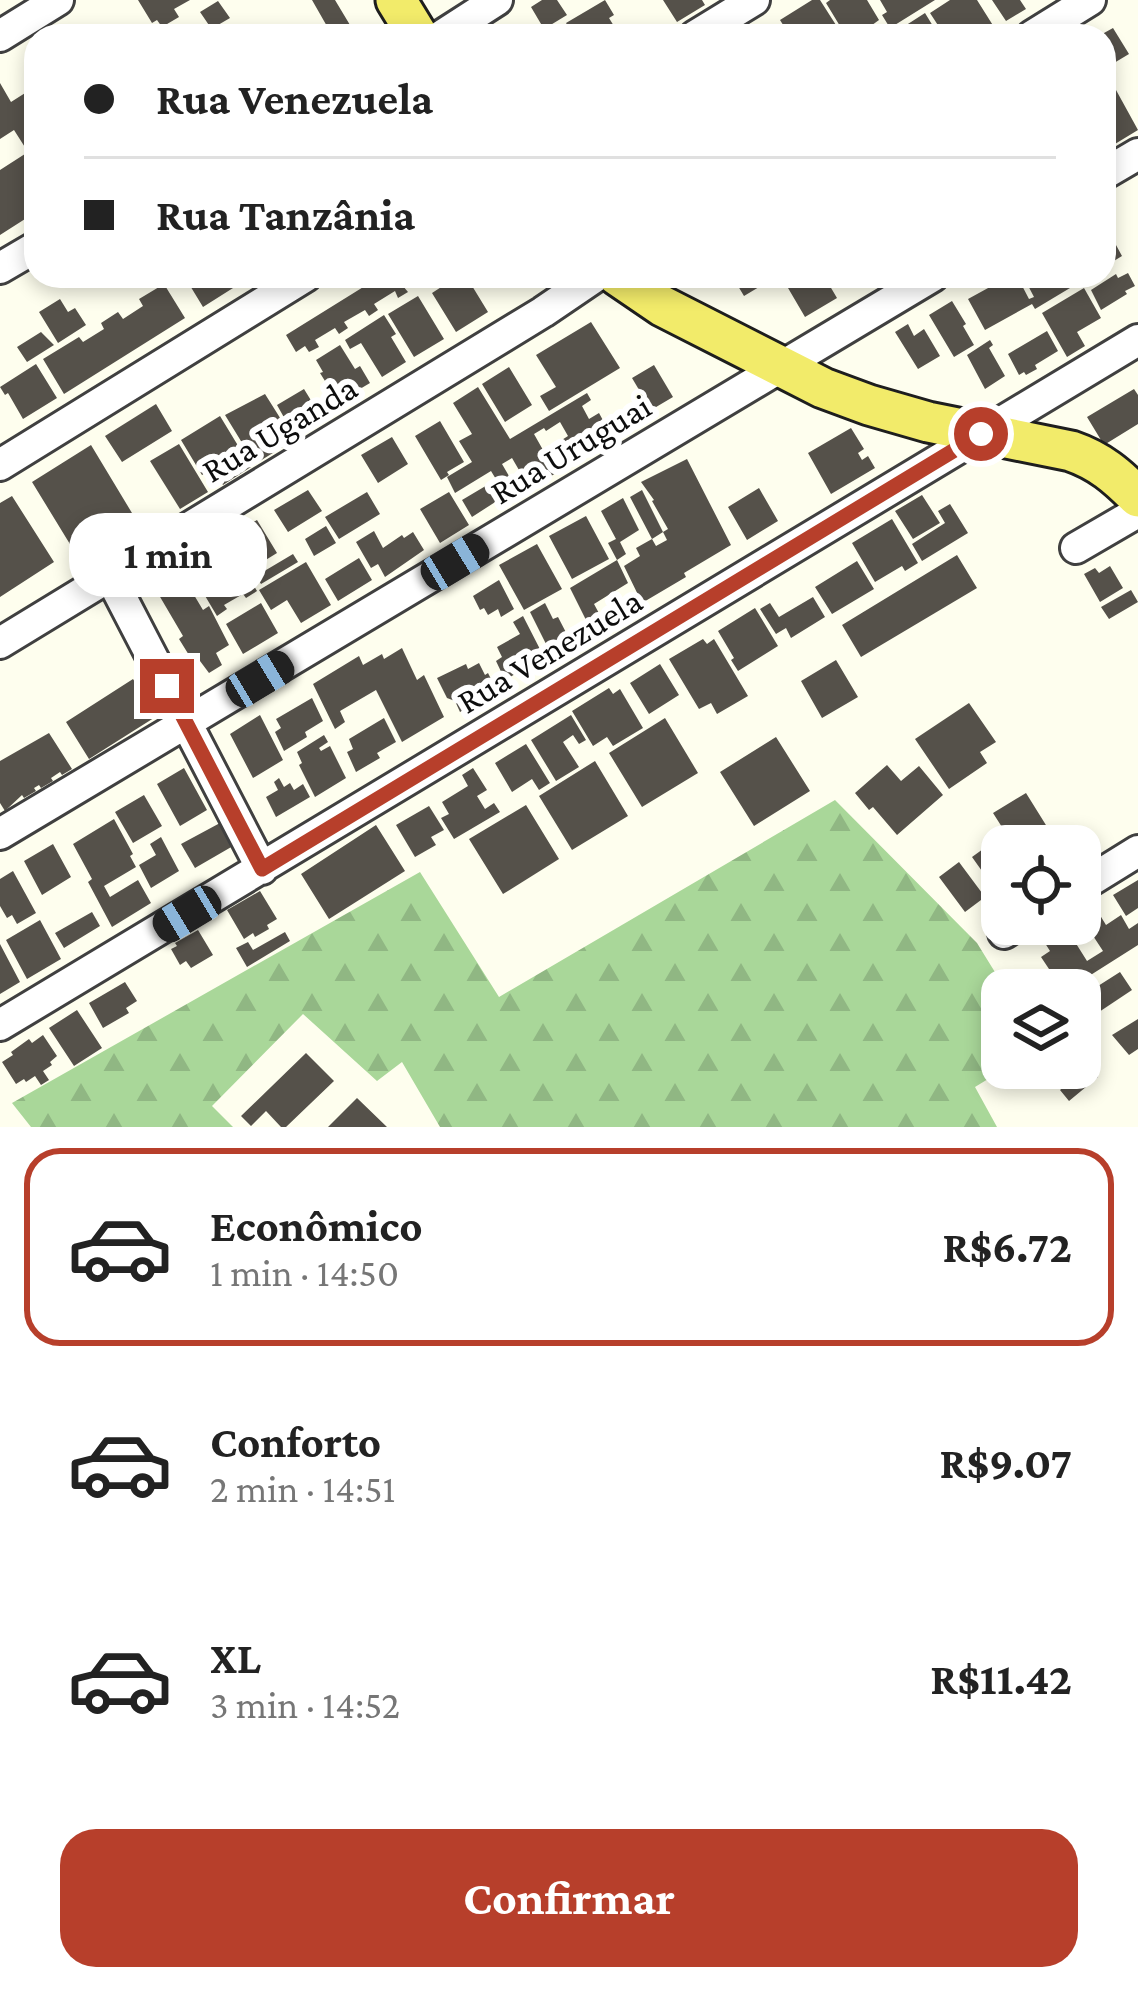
<!DOCTYPE html>
<html lang="pt">
<head>
<meta charset="utf-8">
<style>
	:root { --surface:#fff; --page:#f2f2f2; --text:#222; --muted:#767676; --line:#e0e0e0; --accent:#b73f2b }
	body { margin:0; font-family:"Crimson Pro",serif; background:var(--page); color:var(--text); height:100vh; display:flex; flex-direction:column; font-size:45px; white-space:nowrap }
	* { box-sizing:border-box; margin:0 }
	p { font-size:39px; color:var(--muted) }
	.icon { flex:none; width:66px; height:66px; fill:none; stroke:currentColor; stroke-width:2; stroke-linecap:round; stroke-linejoin:round }
	.map { position:relative; height:1127px; overflow:hidden }
	.details { display:flex; flex-direction:column; background:var(--surface); flex:1 }
	.details>* { flex:none }
	.banner { position:absolute; left:24px; top:24px; width:1092px; height:264px; border-radius:36px; box-shadow:0 6px 18px #0003; display:grid; align-content:center; height:264px; padding:0 60px; background:var(--surface) }
	.tools { position:absolute; left:981px; top:825px; display:grid; gap:24px }
	.tools a { display:grid; place-items:center; width:120px; height:120px; border-radius:24px; background:var(--surface); box-shadow:0 6px 18px #0003; font-size:60px }
	.end { position:absolute; width:54px; height:54px; margin:-27px; border:15px solid #b73f2b; background:#fff; box-shadow:0 0 0 6px #fff }
	.from { border-radius:50% }
	.bubble { position:absolute; height:84px; border-radius:36px; background:var(--surface); box-shadow:0 6px 18px #0003; font-size:39px; font-weight:700; line-height:84px; text-align:center }
	.car { position:absolute; width:36px; height:72px; margin:-36px -18px; border-radius:15px; box-shadow:0 0 9px 3px #0007; background:linear-gradient(#222 24%,#8ab4d8 0 40%,#222 0 76%,#8ab4d8 0 86%,#222 0) }
	.banner b { display:flex; align-items:center; gap:42px; height:114px; font-size:45px }
	.banner b+b { border-top:3px solid var(--line) }
	.banner i { width:30px; height:30px; background:var(--text) }
	ul { padding:21px 0 0; list-style:none }
	li { display:flex; align-items:center; gap:36px; height:198px; margin:0 24px 18px; padding:0 36px; border:6px solid transparent; border-radius:36px }
	li div { flex:1 }
	li b { display:block; font-size:45px }
	li em { font-style:normal; font-weight:700 }
	li.on { border-color:var(--accent) }
	li>.icon { width:108px; height:108px; stroke-width:1.5 }
	.action { display:flex; gap:24px; margin-top:auto; padding:24px 60px }
	.action a { flex:1; height:138px; border-radius:36px; background:var(--accent); color:#fff; font-size:48px; font-weight:700; line-height:138px; text-align:center }
	.map>svg:first-child { display:block }
</style>
</head>
<body>
<div class="map">
<svg width="1138" height="1127" viewBox="0 0 1138 1127">
	<defs>
		<pattern id="forest-firs" width="22" height="20" patternUnits="userSpaceOnUse" patternTransform="scale(3)"><rect width="22" height="20" fill="#a9d799"/><path d="M5 1l3.5 6h-7zM16 11l3.5 6h-7z" fill="#90b783"/></pattern>
	</defs>
	<rect width="100%" height="100%" fill="#fefeee"/>
	<path fill="url(#forest-firs)" d="M835 800 977 943 1006 990H1002V1068H1006L975 1087 997 1127H440L402 1062 377 1081 303 1014 212 1106 233 1127H31L12 1103 420 872 499 997Z"/>
	<path fill="#55514a" d="M138 0H190L174 9 179 17 162 27 157 20 152 23Z
		M312 0H335L350 25 332 35Z
		M542 0H557L567 15 544 29 531 7Z
		M605 0 614 15 609 18 620 36H592L587 28 574 36 566 23Z
		M663 0H702L705 5 677 22Z
		M812 0H820L843 36H790L780 20Z
		M830 0H867L879 20 857 36H846L826 3Z
		M880 0H935L890 28 882 15 887 12Z
		M950 0H977L994 27 979 36H945L930 13Z
		M992 0H1020L1026 9 1006 21Z
		M218 1 230 18 218 25 221 30 215 34 200 12Z
		M925 13 939 36H900L897 31Z
		M1113 28 1129 54 1104 69V33Z
		M0 83 11 102 33 88 36 92V128L31 132 36 140V212L0 235V170L28 152 14 130 0 139Z
		M1116 90 1138 130 1110 147 1104 137V132L1111 128 1104 117V96Z
		M1104 223 1122 256 1104 267Z
		M1128 273 1135 286 1125 291 1127 294 1101 310 1091 290 1116 274 1118 278Z
		M191 276H252L203 307 186 279Z
		M381 276H419L403 286 408 292 398 298 395 291 374 304 378 310 369 316 365 310 344 322 348 328 339 334 335 328 315 340 319 347 309 352 305 346 296 352 286 335Z
		M445 276H466L488 312 456 332 432 293 449 282Z
		M732 276H777L744 296Z
		M781 276H824L837 298 805 317Z
		M1010 276H1017L1029 299 1034 297 1023 276H1077L1080 282 1035 309 1032 304 985 330 968 299Z
		M164 284 185 318 64 394 43 359 79 337 83 342 104 329 101 323 118 312 123 319 143 306 139 299Z
		M1084 288 1101 318 1077 332 1085 346 1067 357 1042 313Z
		M418 296 444 339 414 357 388 314Z
		M60 299 68 312 75 308 86 325 58 343 39 312Z
		M952 301 966 324 963 326 974 345 954 357 929 315Z
		M384 315 396 334 391 337 406 362 382 377 361 343 350 349 345 340Z
		M591 322 620 368 549 411 540 396 556 387 536 355Z
		M908 324 914 336 924 329 940 356 918 369 895 332Z
		M1047 331 1058 351 1035 365 1037 369 1026 375 1024 372 1019 375 1008 354Z
		M41 332 54 345 27 362 17 347Z
		M990 340 993 345 989 348 1005 376 985 389 967 355Z
		M340 345 355 369 360 366 370 383 338 402 320 373 323 372 316 360Z
		M36 364 57 398 23 419 8 393 5 395 0 387Z
		M654 365 673 397 651 410 632 378Z
		M509 367 532 405 505 422 482 384Z
		M478 387 510 439 587 393 591 400 582 406 589 419 599 413 611 435 565 463 554 445 568 436 560 422 546 431 544 428 534 434 556 473 530 489 512 458 502 464 519 493 508 499 491 471 455 493 447 477 472 462 459 441 472 434 453 403Z
		M304 389 320 415 301 426 295 415 286 421 277 405Z
		M1134 389 1138 395V424L1104 445 1087 417Z
		M265 394 294 440 255 464 225 415Z
		M156 404 172 431 122 462 105 436Z
		M220 416 251 467 223 485 213 469 202 475 181 440Z
		M440 421 464 462 447 472 449 475 441 480 415 436Z
		M851 428 864 449 858 453 862 460 868 456 875 468 831 494 808 453Z
		M392 437 408 464 378 483 361 455Z
		M179 444 208 492 180 509 150 461Z
		M91 445 135 518 76 554 32 482Z
		M687 459 731 545 684 573 686 577 642 603 624 566 640 556 636 548 652 539 656 546 667 540 663 532 668 529 652 501 654 500 641 482Z
		M494 481 503 497 472 517 462 500Z
		M759 488 778 521 747 540 728 507Z
		M308 490 322 511 288 532 274 510Z
		M642 490 663 532 652 539 630 497Z
		M367 492 380 514 339 539 325 517Z
		M449 492 469 525 440 543 420 509Z
		M922 495 940 523 913 539 895 511Z
		M12 496 54 562 0 597V503Z
		M623 498 639 530 620 542 626 554 617 560 608 543 616 539 601 511Z
		M950 504 968 533 922 561 912 544 945 523 938 511Z
		M586 516 609 559 572 579 549 536Z
		M892 519 918 563 905 571 902 566 875 582 852 543Z
		M257 520 277 553 264 561 261 557 252 562 235 533Z
		M326 526 336 543 314 556 305 539Z
		M374 531 383 548 402 535 404 538 413 532 424 550 385 577 378 564 371 568 356 542Z
		M225 538 257 591 246 598 243 594 224 605 227 609 217 616 185 562Z
		M537 544 562 589 524 610 499 565Z
		M293 554 298 562 261 584 256 576Z
		M957 555 977 588 861 657 842 625Z
		M359 558 372 580 338 601 325 579Z
		M617 560 628 583 594 604 601 617 588 624 570 588Z
		M857 561 874 589 832 614 815 587Z
		M306 562 331 605 301 623 287 600 271 610 259 590Z
		M1110 566 1123 588 1100 602 1084 574 1095 568 1099 573Z
		M182 575 203 610 209 606 229 645 216 653 222 665 209 673 197 657 192 660 179 639 183 636 156 590Z
		M499 580 514 609 501 617 498 609 488 615 484 608 480 610 473 596Z
		M1131 590 1138 602 1109 619 1101 607Z
		M813 597 825 617 791 638 786 628 776 634 760 609 770 603 779 617Z
		M261 603 278 633 243 654 226 624Z
		M545 603 553 619 558 617 573 646 553 658 530 612Z
		M755 608 778 646 738 671 731 660 734 658 718 631Z
		M523 616 544 657 505 680 496 661 502 657 497 647 520 634 513 622Z
		M703 639 707 644 714 639 748 696 717 714 711 703 699 709 669 659Z
		M402 648 417 680 424 675 444 717 402 742 376 690 340 711 345 722 335 729 313 684 359 656 363 665 382 654 384 659Z
		M836 660 858 697 822 718 801 681Z
		M479 663 485 675 488 673 498 693 460 712 455 701 447 698 437 678 466 664 468 669Z
		M660 664 679 695 649 714 630 683Z
		M133 679 157 716 89 759 66 722Z
		M609 688 613 694 620 689 643 728 613 746 607 737 593 746 572 711Z
		M312 698 323 721 305 732 307 737 284 751 275 732 281 728 276 719Z
		M969 703 996 742 980 752 987 763 949 789 915 739Z
		M260 715 283 760 253 778 230 734Z
		M571 715 586 740 579 744 573 735 563 742 579 767 556 781 531 740Z
		M384 718 396 742 377 753 380 758 356 772 347 752 353 749 349 739Z
		M665 718 698 773 642 807 609 753Z
		M49 733 72 769 62 775 60 772 51 778 53 781 41 788 39 785 34 788 36 791 24 798 22 795 5 811 0 803V761Z
		M324 735 328 742 319 748 321 751 330 746 346 778 315 797 299 765 302 763 297 752Z
		M776 737 810 791 754 826 720 772Z
		M526 744 550 783 539 790 532 779 512 792 495 763Z
		M595 761 628 816 572 850 539 796Z
		M887 765 901 781 919 766 943 795 897 835 873 807 869 810 855 793Z
		M184 768 207 810 180 826 157 784Z
		M473 768 487 790 477 796 485 809 494 803 500 812 454 839 441 818 449 814 442 802 468 786 462 775Z
		M279 778 284 787 290 783 294 790 303 784 310 797 276 817 266 797 278 790 274 782Z
		M1026 793 1059 846H1014L993 813Z
		M144 795 162 826 133 843 115 812Z
		M526 805 559 859 503 894 469 839Z
		M429 806 444 830 431 837 436 845 415 857 396 825Z
		M114 819 133 854 130 856 136 867 104 886 110 897 138 880 151 903 112 927 88 882 92 879 73 844Z
		M220 823 233 846 195 868 181 844Z
		M376 825 405 871 329 919 301 874Z
		M161 837 179 871 151 888 139 865 156 855 150 844Z
		M53 844 71 877 42 895 24 861Z
		M990 844 1002 861V893L999 895 972 857Z
		M959 862 985 897 965 912 939 877Z
		M13 871 36 913 17 924 12 915 7 918 0 906V879Z
		M1138 880V908L1126 916 1113 895Z
		M260 891 277 919 267 925 269 929 255 937 253 933 244 939 227 910Z
		M1095 907 1106 925 1121 915 1129 929 1138 923V945L1067 990H1063L1041 957 1050 951 1043 940 1065 926 1087 961 1103 951 1080 916Z
		M92 912 100 926 64 948 55 933Z
		M40 920 61 959 27 979 6 940Z
		M198 930 213 955 191 968 186 961 180 965 171 949 177 946 175 943Z
		M285 932 290 941 247 967 236 948 248 942 253 950Z
		M0 944 20 982 0 994Z
		M1120 972 1132 990 1099 1012 1087 993Z
		M125 982 137 1001 126 1008 129 1013 103 1028 89 1003Z
		M77 1010 102 1048 74 1066 49 1028Z
		M1138 1019V1049L1129 1055 1112 1035Z
		M43 1035 57 1056 50 1062 52 1065 43 1071 49 1080 41 1085 35 1076 26 1082 24 1079 16 1084 2 1062 13 1055 11 1052 29 1039 32 1043Z
		M306 1053 334 1081 286 1127H281L266 1111 251 1126 241 1116Z
		M1086 1062 1098 1077 1069 1101 1060 1090 1074 1078 1071 1074 1057 1087 1041 1068H1066L1071 1074Z
		M357 1098 387 1127H328Z"/>
	<g fill="none" stroke-linecap="round" stroke-linejoin="round">
		<defs>
			<path id="minor" d="M0 36 58 0
				M441 36 497 0
				M695 36 754 0
				M1032 36 1090 0
				M1104 174 1138 154
				M0 268 36 247
				M0 465 306 276
				M1076 548 1138 512
				M110 576 262 869
				M0 643 543 312 596 276
				M0 834 933 276
				M1080 887 1138 851
				M1004 933 1018 924
				M0 1025 1138 340"/>
			<path id="major" d="M396 0 418 36
				M618 276 662 306 823 388 869 405 928 422 1071 451C1100 461 1117 476 1138 497"/>
		</defs>
		<use href="#minor" stroke="#404040" stroke-width="36"/>
		<use href="#major" stroke="#1e1e1e" stroke-width="45"/>
		<use href="#minor" stroke="#fff" stroke-width="30"/>
		<use href="#major" stroke="#f2eb6a" stroke-width="39"/>
	</g>
	<g fill="none" stroke-linecap="round" stroke-linejoin="round">
		<path stroke="#b73f2b" stroke-width="15" d="M167 686 262 869 981 434"/>
	</g>
	<g text-anchor="middle" stroke-width="12" stroke-linejoin="round" paint-order="stroke">
		<g font-size="36" fill="#0d0d0d" stroke="#fff">
			<text transform="translate(279 428) rotate(-31)" y="13">Rua Uganda</text>
			<text transform="translate(570 448) rotate(-31)" y="13">Rua Uruguai</text>
			<text transform="translate(549 650) rotate(-31)" y="13">Rua Venezuela</text>
		</g>
	</g>
</svg>
<div class="tools">
<a><svg class="icon" aria-label="locate" viewBox="0 0 24 24"><circle cx="12" cy="12" r="6"/><path d="M12 2v4M12 18v4M2 12h4M18 12h4"/></svg></a>
<a><svg class="icon" aria-label="layers" viewBox="0 0 24 24"><path d="M12 4l9 5-9 5-9-5zM3 14l9 5 9-5"/></svg></a>
</div>
<i class="end from" style="left:981px;top:434px"></i>
<i class="end" style="left:167px;top:686px"></i>
<div class="bubble" style="left:69px;top:513px;width:198px">1 min</div>
<i class="car" style="left:455px;top:562px;rotate:59deg"></i>
<i class="car" style="left:260px;top:679px;rotate:59deg"></i>
<i class="car" style="left:187px;top:914px;rotate:239deg"></i>
<div class="banner">
<b><i class="from"></i>Rua Venezuela</b>
<b><i></i>Rua Tanzânia</b>
</div>
</div>
<section class="details">
<ul>
<li class="on"><svg class="icon" aria-label="car" viewBox="0 0 24 24"><path d="M5 17H2v-5l4-1 3-4h7l3 4 3 1v5h-3M9 17h6M6 11h13"/><circle cx="7" cy="17" r="2"/><circle cx="17" cy="17" r="2"/></svg><div><b>Econômico</b><p>1 min · 14:50</p></div><em>R$6.72</em></li>
<li><svg class="icon" aria-label="car" viewBox="0 0 24 24"><path d="M5 17H2v-5l4-1 3-4h7l3 4 3 1v5h-3M9 17h6M6 11h13"/><circle cx="7" cy="17" r="2"/><circle cx="17" cy="17" r="2"/></svg><div><b>Conforto</b><p>2 min · 14:51</p></div><em>R$9.07</em></li>
<li><svg class="icon" aria-label="car" viewBox="0 0 24 24"><path d="M5 17H2v-5l4-1 3-4h7l3 4 3 1v5h-3M9 17h6M6 11h13"/><circle cx="7" cy="17" r="2"/><circle cx="17" cy="17" r="2"/></svg><div><b>XL</b><p>3 min · 14:52</p></div><em>R$11.42</em></li>
</ul>
<div class="action"><a>Confirmar</a></div>
</section>
</body>
</html>
